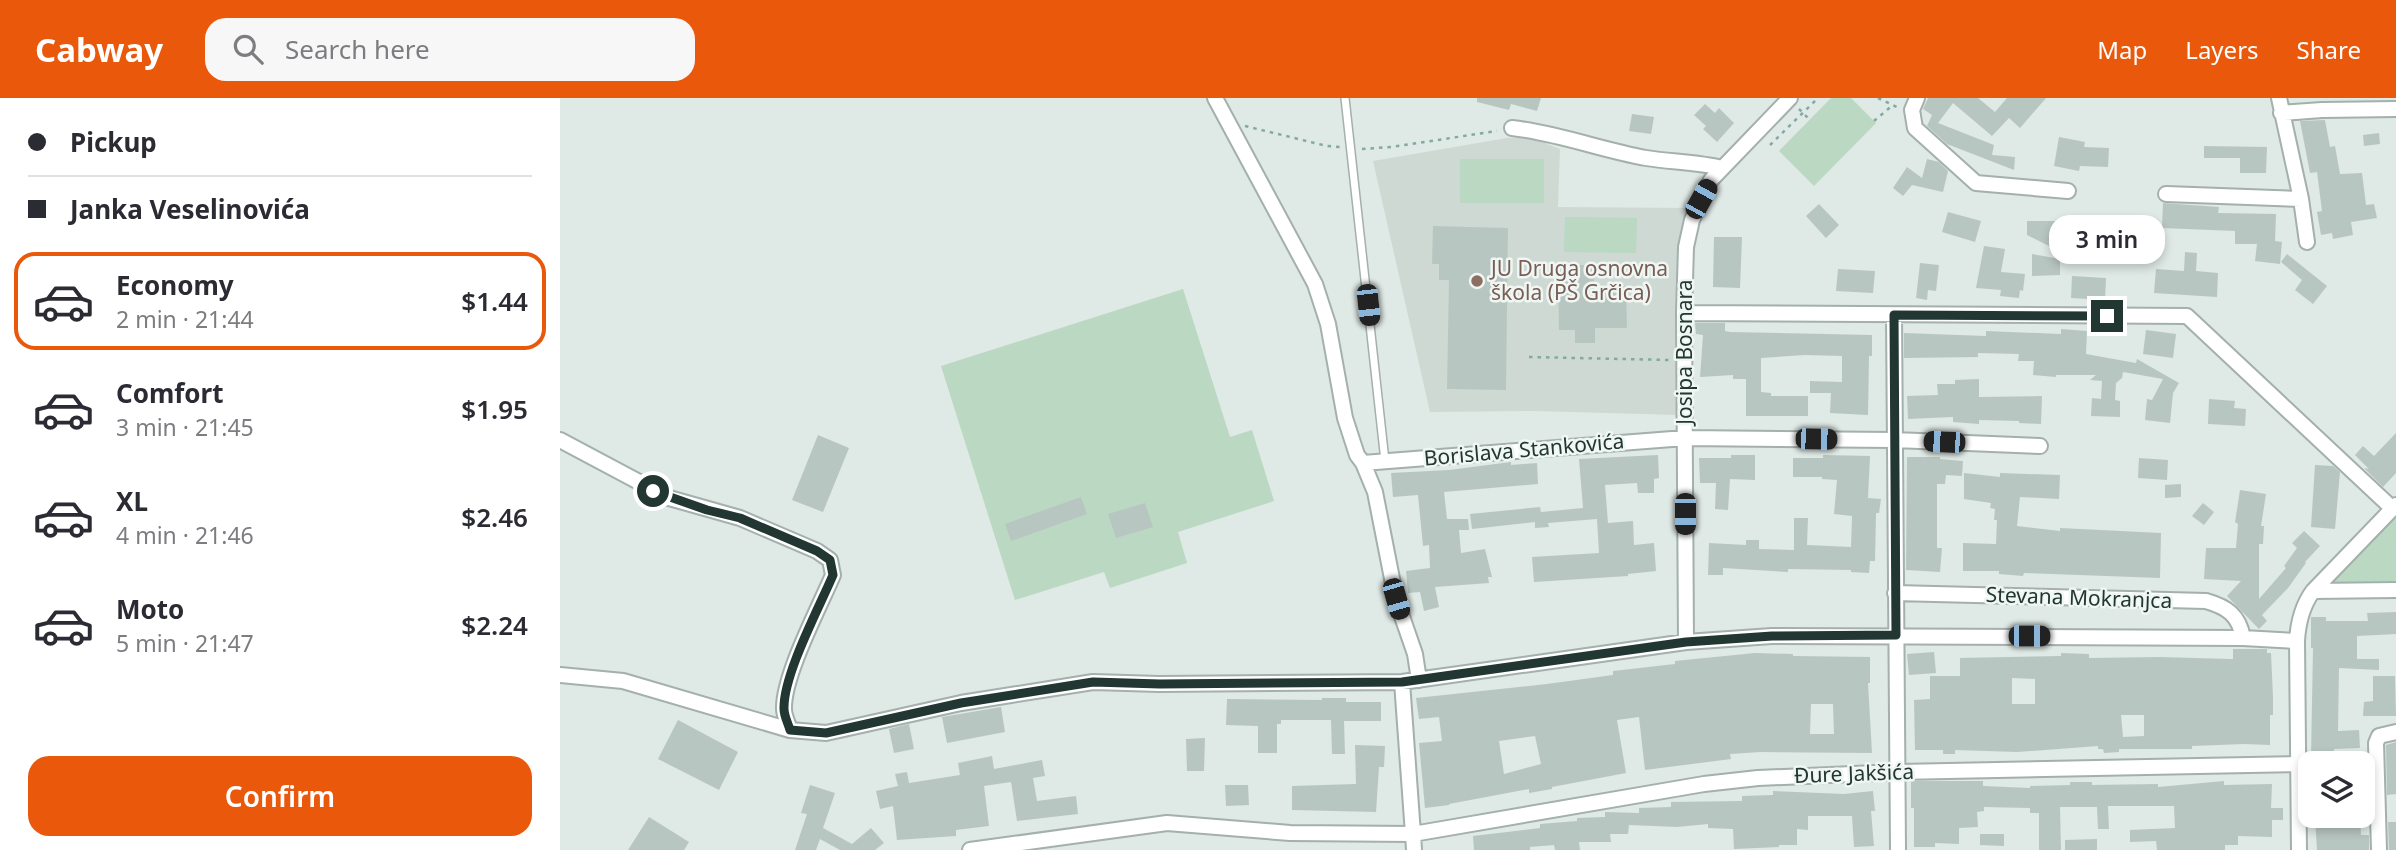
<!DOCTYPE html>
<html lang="en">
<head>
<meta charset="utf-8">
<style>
	:root { --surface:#fff; --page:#f7f7f7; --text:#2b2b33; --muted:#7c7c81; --line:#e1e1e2; --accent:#ea580c }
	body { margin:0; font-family:"Noto Sans",sans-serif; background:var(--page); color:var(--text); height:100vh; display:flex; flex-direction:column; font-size:26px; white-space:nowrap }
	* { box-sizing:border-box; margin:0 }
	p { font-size:23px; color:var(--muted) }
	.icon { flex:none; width:38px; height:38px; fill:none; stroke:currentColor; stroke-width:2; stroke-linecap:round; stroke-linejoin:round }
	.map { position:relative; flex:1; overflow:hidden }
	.details { display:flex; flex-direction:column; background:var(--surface); width:560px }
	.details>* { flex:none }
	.hud { display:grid; align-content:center; height:154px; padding:0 28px; background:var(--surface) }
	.buttons { position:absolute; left:1738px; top:653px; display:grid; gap:14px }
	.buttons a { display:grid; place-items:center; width:77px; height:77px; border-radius:14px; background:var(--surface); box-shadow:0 4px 10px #0003; font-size:35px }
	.end { position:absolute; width:32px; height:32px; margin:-16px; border:9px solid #223732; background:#fff; box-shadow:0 0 0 4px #fff }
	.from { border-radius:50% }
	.bubble { position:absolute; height:49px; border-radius:21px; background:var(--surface); box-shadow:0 4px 10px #0003; font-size:23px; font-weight:600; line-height:49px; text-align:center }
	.car { position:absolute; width:21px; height:42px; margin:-21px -10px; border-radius:9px; box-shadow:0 0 5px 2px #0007; background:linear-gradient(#222 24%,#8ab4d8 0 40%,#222 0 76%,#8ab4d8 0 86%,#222 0) }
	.hud b { display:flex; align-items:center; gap:24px; height:66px; font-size:26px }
	.hud b+b { border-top:2px solid var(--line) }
	.hud i { width:18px; height:18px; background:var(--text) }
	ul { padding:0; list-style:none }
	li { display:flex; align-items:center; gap:21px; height:98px; margin:0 14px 10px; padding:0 14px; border:4px solid transparent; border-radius:21px }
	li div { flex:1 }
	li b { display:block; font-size:26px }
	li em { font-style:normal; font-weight:600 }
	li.current { border-color:var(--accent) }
	li>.icon { width:63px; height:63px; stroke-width:1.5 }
	.action { display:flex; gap:14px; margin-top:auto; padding:14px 28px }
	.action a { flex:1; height:80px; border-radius:21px; background:var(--accent); color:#fff; font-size:28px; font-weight:600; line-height:80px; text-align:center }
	header { display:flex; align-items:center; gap:42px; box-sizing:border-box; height:98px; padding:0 35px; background:var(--accent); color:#fff }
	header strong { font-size:33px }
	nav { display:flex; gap:38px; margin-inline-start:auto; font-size:24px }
	.search { width:490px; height:63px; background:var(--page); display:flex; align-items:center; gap:18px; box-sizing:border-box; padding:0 24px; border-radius:21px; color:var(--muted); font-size:26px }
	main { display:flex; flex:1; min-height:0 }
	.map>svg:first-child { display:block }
</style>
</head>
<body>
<header>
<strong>Cabway</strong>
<div class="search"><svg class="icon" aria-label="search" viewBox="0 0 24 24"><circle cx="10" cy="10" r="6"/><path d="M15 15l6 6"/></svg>Search here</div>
<nav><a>Map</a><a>Layers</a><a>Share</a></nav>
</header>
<main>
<section class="details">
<div class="hud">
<b><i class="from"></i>Pickup</b>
<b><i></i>Janka Veselinovića</b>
</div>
<ul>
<li class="current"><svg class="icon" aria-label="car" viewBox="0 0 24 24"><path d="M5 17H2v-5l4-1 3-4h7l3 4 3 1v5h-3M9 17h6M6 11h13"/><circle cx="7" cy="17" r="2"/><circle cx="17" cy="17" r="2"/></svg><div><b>Economy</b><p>2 min · 21:44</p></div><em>$1.44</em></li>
<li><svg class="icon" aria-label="car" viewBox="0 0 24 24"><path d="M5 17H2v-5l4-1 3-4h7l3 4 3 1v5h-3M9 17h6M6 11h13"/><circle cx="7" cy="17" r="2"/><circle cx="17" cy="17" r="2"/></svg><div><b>Comfort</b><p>3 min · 21:45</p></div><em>$1.95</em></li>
<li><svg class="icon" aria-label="car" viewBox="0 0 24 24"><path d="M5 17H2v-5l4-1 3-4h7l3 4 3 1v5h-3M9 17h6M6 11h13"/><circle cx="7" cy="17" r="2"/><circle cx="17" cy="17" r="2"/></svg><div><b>XL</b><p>4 min · 21:46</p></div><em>$2.46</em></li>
<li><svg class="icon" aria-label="car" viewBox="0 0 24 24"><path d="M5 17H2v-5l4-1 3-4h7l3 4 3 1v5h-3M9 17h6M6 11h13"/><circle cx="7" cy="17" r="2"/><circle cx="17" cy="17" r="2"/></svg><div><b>Moto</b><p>5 min · 21:47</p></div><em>$2.24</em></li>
</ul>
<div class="action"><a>Confirm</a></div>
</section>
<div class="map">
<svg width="1836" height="752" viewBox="0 0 1836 752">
	<rect width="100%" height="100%" fill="#dfe9e5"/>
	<path fill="#ced9d4" d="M947 40H972L1000 51 998 109 1130 110 1120 141 1119 317 976 313 870 314 813 63Z"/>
	<path fill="#bad8c2" d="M1271 0H1291L1316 25 1254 88 1219 53Z
		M900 61H984V105H900Z
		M1005 119 1077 120 1076 155 1004 154Z
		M623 191 670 339 692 332 714 403 618 434 627 465 550 490 544 474 455 502 381 268Z
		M1836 417V483L1776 485 1774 482 1776 478Z"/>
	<path fill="#b8c6c1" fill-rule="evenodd" d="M917 0H981L977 13 951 6 949 12 917 4Z
		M1368 0H1418L1435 14 1447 0H1486L1460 30 1449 20 1432 38 1393 5 1378 25 1434 47 1432 57 1455 59 1454 72 1387 46 1367 28 1372 17 1363 11Z
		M1145 6 1155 15 1159 10 1174 25 1157 44 1143 31 1146 28 1134 17Z
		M1072 16 1094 19 1091 36 1069 33Z
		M1765 22 1770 49 1775 48 1780 76 1802 75 1806 107 1814 106 1817 120 1791 124 1793 137 1773 141 1772 135 1761 137 1757 114 1762 113 1757 74 1750 75 1740 23Z
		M1819 35 1820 46 1804 48 1803 37Z
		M1499 39 1525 44 1524 49 1549 50 1548 69 1520 68 1519 73 1494 68Z
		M1644 48 1707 49 1706 75H1680V60H1644Z
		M1367 61 1379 64 1388 73 1383 94 1352 87 1343 98 1333 90 1347 69 1362 80Z
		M1603 105 1659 109 1658 115 1716 116 1715 143 1722 144 1720 166 1695 163 1697 146H1675V133L1602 130Z
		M1259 106 1279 127 1266 140 1246 118Z
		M1388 114 1421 123 1415 144 1382 134Z
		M1467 123H1503V127L1542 126 1543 146 1499 147V153L1467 137Z
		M873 128 948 130 946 292 887 291 889 182H879V166H872Z
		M1154 139H1182L1180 190 1153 189Z
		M1424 148 1445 151 1441 174 1465 176 1463 193 1460 192 1459 200 1440 198 1441 192 1416 190Z
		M1625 154 1637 155 1636 173 1658 175 1657 199 1594 195 1596 171 1624 173Z
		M1472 156 1500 161V177L1472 178Z
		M1727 156 1767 188 1753 206 1735 192 1742 182 1721 164Z
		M1360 165 1379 167 1376 193 1368 192 1367 202 1356 200Z
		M1011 167H1034V189L1066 188 1067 230H1035V245H1015V232H999L998 177H1011Z
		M1278 171 1315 173 1313 195 1276 193Z
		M1512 178 1546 180 1545 202 1511 200Z
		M1135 225H1165V233L1170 234 1312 237V258H1309L1308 317 1270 315 1271 295H1250V283L1282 284V258L1245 257 1201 260V294L1211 295V298H1248V318H1186V281H1173V277L1140 279 1143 237 1136 236Z
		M1501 231 1527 233 1526 256 1576 265 1577 261 1619 285 1613 295 1610 325 1585 322 1587 301 1592 302 1603 281 1563 274 1562 280 1556 285 1555 302 1560 303V319L1531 318 1532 300 1541 301 1542 283 1530 282 1536 277H1496V279L1473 277 1474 263H1458L1459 256 1418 255V259L1344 260V235L1426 238V233L1501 236Z
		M1586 232 1616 236 1613 260 1583 256Z
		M1419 281V299L1482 298 1481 326 1459 325V323L1419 322V326L1393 324V319L1348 321 1347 298 1378 297 1377 286H1395V282Z
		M1649 301 1675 303 1674 310 1686 311 1685 328 1648 326Z
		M1836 335V375L1823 389 1804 370 1809 371 1795 357 1803 348 1814 358Z
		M258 337 289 350 263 414 232 402Z
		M1098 357 1099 380 1094 381V395H1078L1077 385 1045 387 1048 425 1073 423 1074 447 1094 445 1096 473 1068 476V478L974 484 972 459 1039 455 1037 421 988 425 989 429 975 430V424L912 431 910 416 980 409 981 414 1023 410 1019 361Z
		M1171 357H1195V382L1170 381 1168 412 1155 411 1156 385H1140L1139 360H1171Z
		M1263 357 1310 358 1308 400 1321 401 1319 415H1316L1315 463H1310L1309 475 1291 474V472L1228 471V474L1163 470V477H1148L1149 445 1186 447V442H1199V451L1234 452V420H1248L1247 447 1291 449 1292 418 1274 416 1277 382 1262 381V379H1233V360H1263Z
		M1347 359H1380V361L1403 363 1402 378 1386 377 1385 386H1377V450H1382L1380 474 1346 472Z
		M1579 360 1608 362 1607 382 1578 380Z
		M951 364V367L977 365 978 386 884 394 887 421H908L909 432H899L901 455 925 451 932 479H928L929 485 875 489 879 509 864 513 860 494 848 495 846 473 870 470 869 447 863 448 858 397 833 399 831 375 889 372Z
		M1755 367 1773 368 1780 374 1775 431 1751 429Z
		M1404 375 1440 379V375L1500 377 1499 401 1460 399 1457 428 1500 433V430L1601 435 1600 480 1464 475 1463 478 1439 476V473H1403V445L1436 446 1437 422H1434L1435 411 1430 410 1431 405 1404 401Z
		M1621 386V399L1605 400V387Z
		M1680 392 1706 396 1701 428H1704L1703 446H1699V501L1726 470 1724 468 1737 450 1732 445 1744 433 1760 448 1745 464 1746 465 1728 490 1702 517 1707 523 1699 531 1667 498 1681 483 1644 481 1646 450H1676L1678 426 1675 424Z
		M521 399 527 416 451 443 445 426Z
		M585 405 593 429 556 440 548 416Z
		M1643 405 1654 414 1644 427 1632 418Z
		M1836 514V536L1797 538V561H1819V572L1779 570 1778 633 1799 632 1800 650 1774 651V660L1751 659 1753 550H1751V519H1766V523H1808L1807 515Z
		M1673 551H1707V555H1711L1713 599V617H1710V647L1684 646 1632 648V651H1559V654L1544 655 1543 651H1538V648L1457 654 1395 652V656H1383V652H1355L1354 602 1370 601V578H1400V560L1501 558V555L1529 556V560L1600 559 1671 561H1673ZM1452 580 1475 581V606H1452ZM1561 617H1584V638L1563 639Z
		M1374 554 1376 575 1349 577 1347 556Z
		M1195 555 1233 556V558L1310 559V585H1308L1312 655 1201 654 1170 656 1171 661 1085 672 1079 619 1057 622 1066 675 992 689V691L969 695V691L889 706V707L865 710 859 645 882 643 879 619 859 621 856 600 987 586 1053 577V573L1115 566V563ZM1251 606H1273L1274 636H1250ZM975 638 981 666 944 676 939 643Z
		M1813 578H1835L1836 618H1803L1804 604 1813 603Z
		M762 600H786V604H821V623H784L785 656H772L771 622H721V626H717V655H698V628L666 627 667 601 762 602Z
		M441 609 445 634 387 645 382 619Z
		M118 622 178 654 159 692 98 661Z
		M349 626 354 651 334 655 329 631Z
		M645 640 644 673H627L626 641Z
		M1836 644V696L1827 697 1826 647Z
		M795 647 825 648 824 669H819L816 714 732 712V688L796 686Z
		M432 658 434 671 482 662 485 678 473 680 477 703 516 698 518 716 457 723 451 684 424 688 429 728 396 732V738L337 742 333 708 320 711 316 693 338 688 335 676 347 674 349 685 400 677 398 665Z
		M1351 683H1423V688L1470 690V688L1510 687V684H1532V687L1598 686V689L1664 683V687L1712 686 1711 710H1723V722H1712V739L1678 738V747H1665V752H1597L1596 743 1570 744V732L1615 730 1614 708H1548L1549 731H1538L1537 709H1500L1501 752H1479V715H1470V710L1424 709V713L1417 714 1418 729 1399 730V746L1375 745V749H1354V710H1351Z
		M250 687 275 695 263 730 292 746 311 730 324 745 315 752H280L260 741 256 752H235L247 716 241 715Z
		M665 687H688L689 707 666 708Z
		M1213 693 1284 696 1313 693 1315 713H1311L1314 748 1294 749 1292 718H1248V732L1237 731V747H1219V749L1174 751 1173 731 1148 730V726L1117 729 1069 727 1068 736H1050L1051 744H1019L1020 752H995L994 747 970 749V752H914L913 738 980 730V726L1017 723V720L1045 719V714L1079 715V710L1111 709V704L1182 703V698L1213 697Z
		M1755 718H1800L1801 737H1809V752H1757Z
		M89 719 129 744 124 752H68Z
		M1828 724H1836V752H1829Z
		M1420 736H1444V748L1420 747Z
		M1537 741V752H1505V742Z"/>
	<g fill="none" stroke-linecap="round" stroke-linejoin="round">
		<defs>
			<path id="service" d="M785 0 825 363"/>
			<path id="minor" d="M655 0 755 186 768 226 785 320 797 357 803 365 815 394 836 501 855 556 859 582
				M1357 0 1352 12 1355 30 1416 85 1508 93
				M1719 0 1741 101 1747 144
				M1721 15 1762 12 1836 11
				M952 30C998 35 1041 52 1086 60 1111 64 1137 64 1162 70
				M1606 96 1741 101
				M1124 215 1627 218 1833 411
				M1334 217 1338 752
				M0 342 109 400 180 420 257 453 270 462 273 477C259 510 223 578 224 611 224 618 228 625 230 632
				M803 365 1125 340 1335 342 1480 348
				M1753 493 1836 492
				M1335 495 1646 503C1667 509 1679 517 1683 540
				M1126 544 1124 215 1126 149 1132 122 1151 82 1230 0
				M0 577 63 583 230 632 266 635 401 605 533 584 599 586 842 584 1126 544 1212 538 1683 540 1737 543
				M410 752 607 725 730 735 853 736 842 584
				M854 752 853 736 1144 686 1198 680 1339 674 1740 666
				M1739 752 1737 543C1738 525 1742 508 1753 493L1836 407
				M1819 752 1816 645 1819 638 1836 634"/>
		</defs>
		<use href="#service" stroke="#a3b0ac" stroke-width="10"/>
		<use href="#minor" stroke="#a3b0ac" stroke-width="18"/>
		<path stroke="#83aa9e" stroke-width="2.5" stroke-dasharray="3.5 5" stroke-linecap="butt" d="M1318 0 1337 9
			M1239 11 1250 22
			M1314 23 1333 7
			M685 28 767 48 781 49
			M1210 47 1258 0
			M802 51 831 49 937 33
			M969 259 1110 262"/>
		<use href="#service" stroke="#fff" stroke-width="7"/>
		<use href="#minor" stroke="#fff" stroke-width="14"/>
	</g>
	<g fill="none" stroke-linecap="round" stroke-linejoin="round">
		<path stroke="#223732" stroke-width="9" d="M93 393 147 412 180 420 257 453 270 462 273 477C259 510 223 577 224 611 224 618 228 625 230 632L266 635 401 605 533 584 600 586 842 584 1126 544 1212 538 1336 537 1334 217 1547 218"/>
	</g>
	<circle fill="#8d6e63" stroke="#eff6f3" stroke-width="2.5" cx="917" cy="183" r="7"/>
	<g text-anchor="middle" stroke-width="5" stroke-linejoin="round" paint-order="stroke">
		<g font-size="21" fill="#785e54" stroke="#eff6f3" text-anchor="start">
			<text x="931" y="178">JU Druga osnovna<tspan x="931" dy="24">škola (PŠ Grčica)</tspan></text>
		</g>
		<g font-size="21" fill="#223732" stroke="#eff6f3">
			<text transform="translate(1125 254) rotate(-90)" y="7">Josipa Bosnara</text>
			<text transform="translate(964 352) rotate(-5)" y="7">Borislava Stankovića</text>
			<text transform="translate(1519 500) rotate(2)" y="7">Stevana Mokranjca</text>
			<text transform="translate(1294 676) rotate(-2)" y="7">Đure Jakšića</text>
		</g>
	</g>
</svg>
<div class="buttons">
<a><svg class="icon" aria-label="layers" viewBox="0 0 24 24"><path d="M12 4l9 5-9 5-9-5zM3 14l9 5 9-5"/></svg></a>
</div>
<i class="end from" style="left:93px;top:393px"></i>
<i class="end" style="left:1547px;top:218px"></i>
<div class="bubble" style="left:1489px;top:117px;width:116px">3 min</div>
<i class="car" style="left:1141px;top:101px;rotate:29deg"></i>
<i class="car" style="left:808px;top:207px;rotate:174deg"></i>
<i class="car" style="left:1256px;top:341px;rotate:91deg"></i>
<i class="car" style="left:1384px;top:344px;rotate:272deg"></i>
<i class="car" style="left:1125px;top:416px;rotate:180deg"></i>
<i class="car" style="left:836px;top:501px;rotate:164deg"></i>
<i class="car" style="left:1469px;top:538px;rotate:90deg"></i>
</div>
</main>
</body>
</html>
